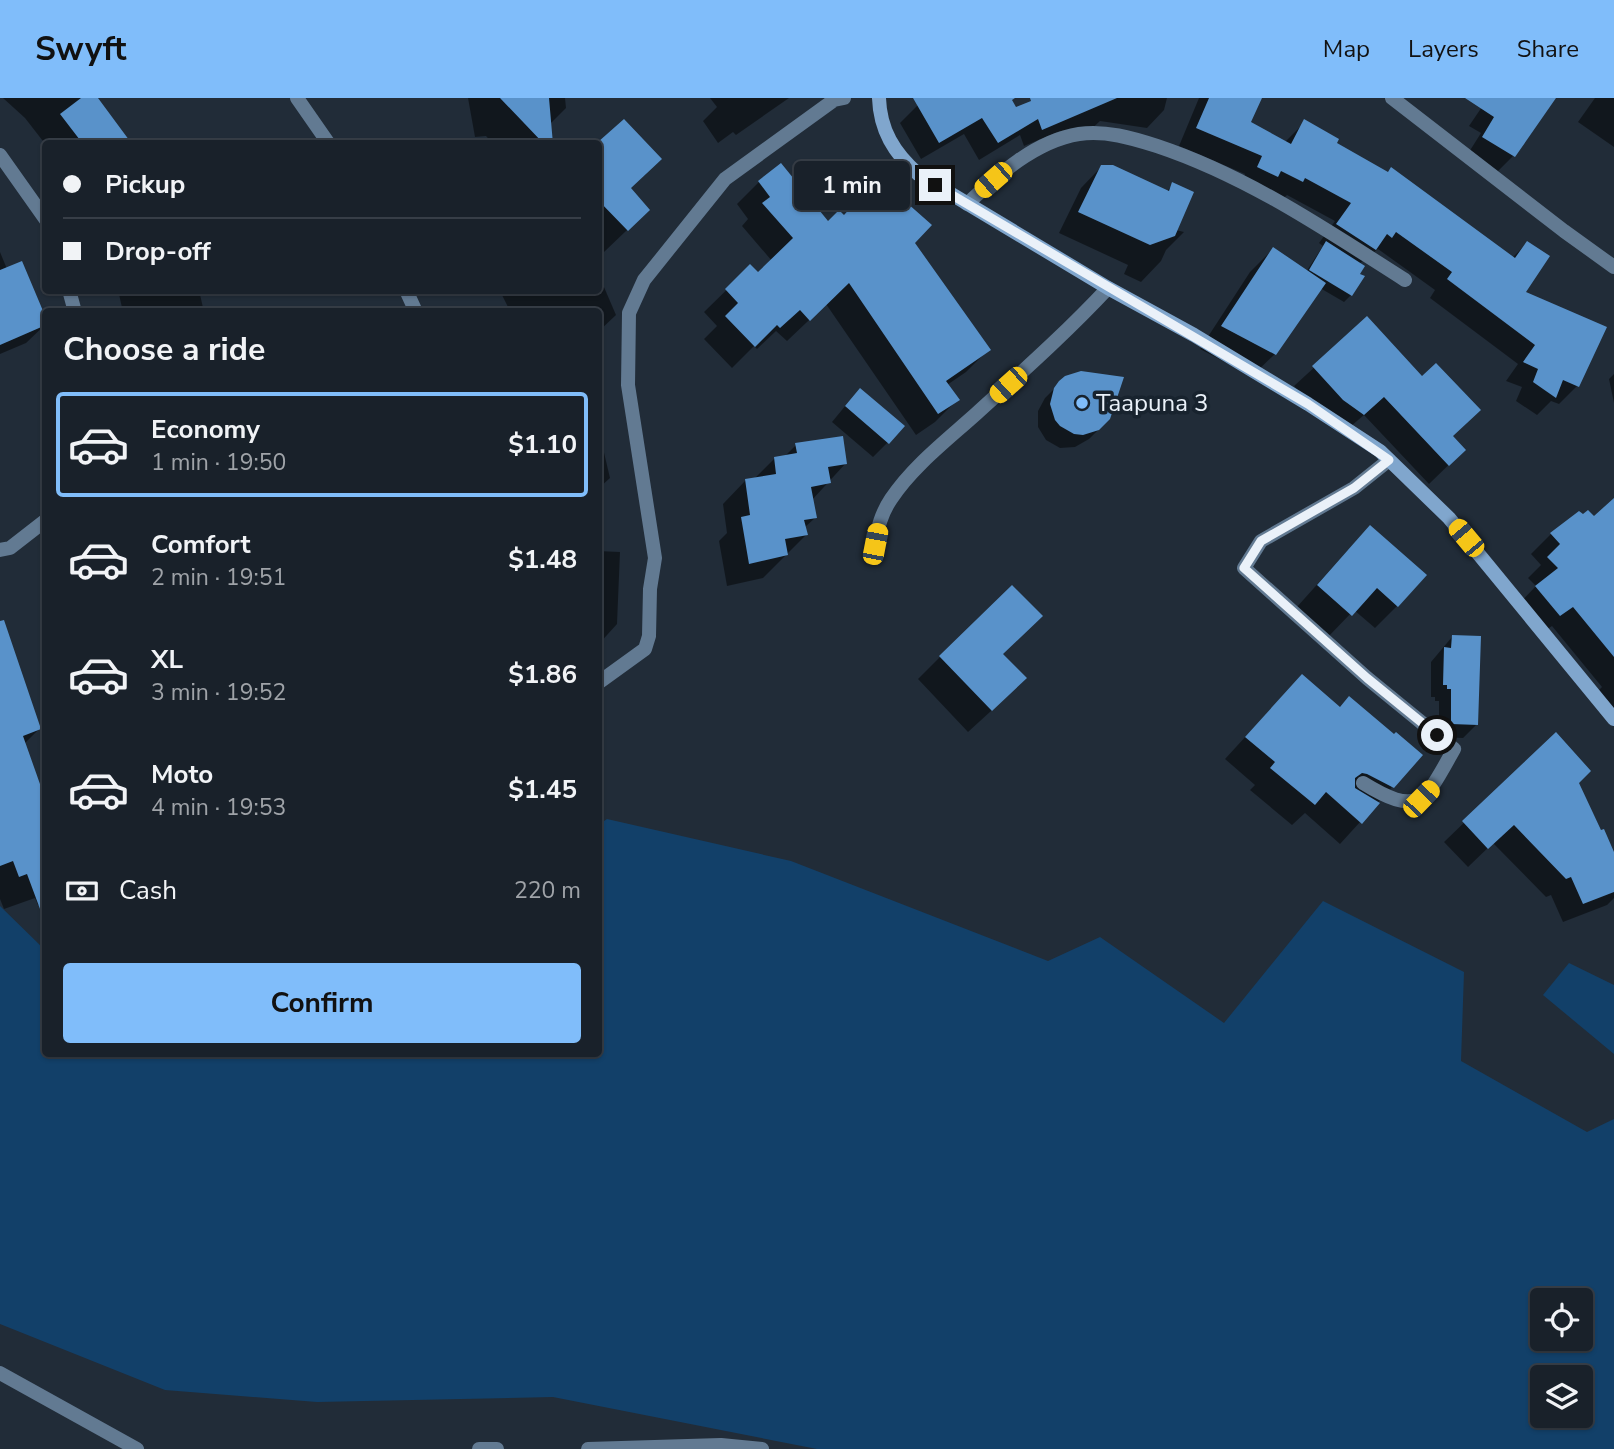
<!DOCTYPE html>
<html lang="en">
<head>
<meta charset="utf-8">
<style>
	:root { --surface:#19212a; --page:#222932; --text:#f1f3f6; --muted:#9fa3a8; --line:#373e47; --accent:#80bdfa }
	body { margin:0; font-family:"Nunito Sans",sans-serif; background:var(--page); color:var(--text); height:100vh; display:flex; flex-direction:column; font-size:26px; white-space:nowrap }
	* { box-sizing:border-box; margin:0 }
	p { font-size:23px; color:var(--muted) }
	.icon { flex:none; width:38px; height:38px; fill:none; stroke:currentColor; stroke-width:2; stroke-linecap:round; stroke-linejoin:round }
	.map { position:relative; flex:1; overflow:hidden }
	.sheet { position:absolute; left:42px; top:210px; width:560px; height:749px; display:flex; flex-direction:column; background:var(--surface); border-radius:7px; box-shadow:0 2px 5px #0004,0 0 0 2px var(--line) }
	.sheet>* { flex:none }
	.top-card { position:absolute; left:42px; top:42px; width:560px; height:154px; border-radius:7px; box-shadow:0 2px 5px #0004,0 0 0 2px var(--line); display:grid; align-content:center; height:154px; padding:0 21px; background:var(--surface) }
	.controls { position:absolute; left:1530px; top:1190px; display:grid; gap:14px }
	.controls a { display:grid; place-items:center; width:63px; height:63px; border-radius:7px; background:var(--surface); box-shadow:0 2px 5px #0004,0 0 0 2px var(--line); font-size:35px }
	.end { position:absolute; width:32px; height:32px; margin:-16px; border:9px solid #eaf1f9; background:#111; box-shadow:0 0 0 4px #111 }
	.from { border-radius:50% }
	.bubble { position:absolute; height:49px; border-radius:7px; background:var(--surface); box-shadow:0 2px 5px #0004,0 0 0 2px var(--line); font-size:23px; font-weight:700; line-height:49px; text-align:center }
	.car { position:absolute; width:21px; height:42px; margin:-21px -10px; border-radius:9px; box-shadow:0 0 5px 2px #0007; background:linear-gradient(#f5c518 24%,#345 0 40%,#f5c518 0 76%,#345 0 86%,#f5c518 0) }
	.top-card b { display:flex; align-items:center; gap:24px; height:66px; font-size:26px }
	.top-card b+b { border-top:2px solid var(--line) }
	.top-card i { width:18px; height:18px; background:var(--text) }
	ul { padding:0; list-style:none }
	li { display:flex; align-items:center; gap:21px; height:105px; margin:0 14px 10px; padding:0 7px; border:4px solid transparent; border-radius:7px }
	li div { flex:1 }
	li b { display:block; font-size:26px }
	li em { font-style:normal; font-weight:700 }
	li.on { border-color:var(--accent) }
	li>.icon { width:63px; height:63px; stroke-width:1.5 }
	h2 { padding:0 21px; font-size:32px; line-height:84px }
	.pay { display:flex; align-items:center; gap:18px; height:77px; padding:0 21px; font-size:26px }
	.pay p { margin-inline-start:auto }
	.action { display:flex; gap:14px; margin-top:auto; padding:14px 21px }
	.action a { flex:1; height:80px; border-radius:7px; background:var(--accent); color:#111; font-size:28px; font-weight:700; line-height:80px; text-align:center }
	header { display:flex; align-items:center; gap:42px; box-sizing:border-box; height:98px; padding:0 35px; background:var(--accent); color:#111 }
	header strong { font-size:33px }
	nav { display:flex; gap:38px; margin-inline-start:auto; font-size:24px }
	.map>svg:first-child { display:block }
</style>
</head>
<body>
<header>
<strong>Swyft</strong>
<nav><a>Map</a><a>Layers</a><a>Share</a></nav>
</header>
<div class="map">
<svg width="1614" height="1351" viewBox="0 0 1614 1351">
	<rect width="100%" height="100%" fill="#212c38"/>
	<path fill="#124069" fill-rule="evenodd" d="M607 721 791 763 1048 863 1100 839 1224 925 1323 803 1464 874 1461 963 1587 1034 1614 1021V1351H817L553 1299 317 1304 165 1292 0 1226V808L45 852 46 956H598V727ZM1542 1202H1580V1241H1542ZM1542 1279H1580V1318H1542Z
		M1569 865 1614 887V956L1543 897Z"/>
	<path fill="#0007" d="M3 0H96L130 46 46 47 25 20Z
		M468 0H565L566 10 550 26 552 46H493L486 38 475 39Z
		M710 0H789L736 37 733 34 718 45 703 23 717 9Z
		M931 0H1009L1015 11 1042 0H1167L1164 12 1147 30 1100 23 1085 37 1060 33 1024 48 1020 37 979 62 964 36 921 61 900 25 918 7Z
		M1199 0H1260L1249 25 1285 44 1305 24 1334 45 1512 160 1527 145 1524 194 1602 237 1577 288 1559 306 1551 303 1537 317 1516 303 1522 289 1506 283 1518 266 1430 200 1435 192 1378 151 1359 166 1351 197 1344 204 1320 190 1275 256 1252 278 1200 251 1250 174 1273 151 1306 174 1323 148 1319 145 1335 123 1287 97 1283 101 1240 87 1245 76 1179 48Z
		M1488 0H1554L1513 58 1498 73 1469 54 1481 35 1469 28Z
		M1595 0H1614V49L1578 24Z
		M781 67 827 125 895 97 913 145 988 252 966 274 947 287 958 301 935 324 916 337 826 206 787 243 776 233 757 251 754 248 732 270 704 241 717 228 704 214 750 169 758 177 772 163 742 128 748 121 737 106 759 84Z
		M1102 68 1153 107 1173 87 1176 132 1184 134 1166 152 1161 163 1141 184 1124 176 1128 167 1059 135 1081 90Z
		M598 72 629 91 648 112 604 154 598 148Z
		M0 154 7 171 46 226 26 245 0 256Z
		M601 182 616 217 598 234V214H504L508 209 501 195 503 192H598V183Z
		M118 192H199L204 214H123Z
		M1367 221 1451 339 1464 352 1429 386 1364 317 1344 334 1324 320 1294 288Z
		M1614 276V305L1609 281Z
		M1060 285 1104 326 1089 341 1075 349 1060 350 1046 342 1038 329V313L1045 300Z
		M846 307 888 344 873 359 832 324Z
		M598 329 610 380 598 391Z
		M796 347 846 365 812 402 815 420 804 430 806 437 763 480 727 488 719 443 727 435 723 406 745 383 754 381 774 361 784 359Z
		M1593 421H1614V610L1599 592 1602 589 1552 528 1539 537 1516 509 1536 488 1528 480 1541 467 1531 456 1551 436Z
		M1348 452 1397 508 1375 530 1354 512 1328 539 1296 510Z
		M598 453 620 454 617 526 598 547Z
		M1452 539 1476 627 1463 640 1439 639V603H1435V599H1431V564Z
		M1002 556V603L968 634 918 581 940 559Z
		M0 563 39 631 24 646 42 697 46 696V804L38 807 35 800 4 811 0 801Z
		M1281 600 1392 689 1340 746 1305 715 1292 727 1250 692 1255 687 1225 661Z
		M1555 637 1614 759V800L1607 807 1563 824 1551 797 1546 799 1493 745 1468 769 1444 744Z"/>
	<path fill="#5992ca" d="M81 0H98L132 46H83L60 16Z
		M500 0H549L553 46H544Z
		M913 0H1015L1012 2 1016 9 1031 3 1030 0H1117L1042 32 1038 21 998 45 982 20 939 45Z
		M1209 0H1262L1251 24 1291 46 1304 21 1339 41 1337 45 1388 74 1391 69 1515 160 1527 143 1550 158 1526 194 1607 229 1579 289 1563 282 1556 300 1533 284 1538 271 1523 264 1535 247 1447 181 1452 174 1396 134 1392 140 1387 136 1376 152 1336 126 1351 105 1305 80 1303 84 1281 73 1278 79 1257 69 1262 58 1196 30Z
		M1465 0H1556L1515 59 1482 39 1494 19Z
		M624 21 662 61 631 90 650 112 628 133 598 102V44Z
		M781 65 828 123 839 112 844 117 885 72 904 89 898 97 932 127 915 145 991 252 946 283 960 302 938 316 849 185 810 223 800 212 780 230 777 227 755 249 725 218 738 205 725 191 750 166 758 174 793 140 762 105 770 99 758 83Z
		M1101 67H1113L1169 93 1172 84 1194 94 1175 138 1150 147 1078 114Z
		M1326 143 1365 168 1360 176 1365 178 1352 198 1309 172Z
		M1273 149 1326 185 1276 257 1221 228Z
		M22 163 46 220V227L0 247V172Z
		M1367 218 1422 278 1436 265 1481 312 1453 338 1466 352 1449 368 1384 299 1364 317 1343 302 1312 268Z
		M1081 273 1124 279 1110 321 1099 332 1083 337 1074 336 1060 328 1055 322 1050 306 1054 290 1059 283 1065 278Z
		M860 290 905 328 889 346 845 308Z
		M843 338 847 366 828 369 831 385 811 389 817 420 804 422 808 437 785 441 788 457 749 466 741 419 750 417 745 381 776 376 774 359 797 355 795 345Z
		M1614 400V559L1573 509 1560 518 1535 488 1558 470 1547 459 1560 446 1550 435 1579 413 1583 416 1588 412 1594 418Z
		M1370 427 1427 477 1398 509 1377 490 1352 518 1317 487Z
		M1012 487 1043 518 1003 556 1027 580 992 613 939 558Z
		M4 522 41 631 23 638 46 703V818L43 819 27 776 19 779 13 763 0 768V523Z
		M1452 537 1481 538 1478 627 1451 626V591H1447V587H1443L1444 549 1451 550Z
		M1302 576 1340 609 1349 598 1394 636 1396 634 1423 657 1394 690 1367 676 1362 675 1355 680V690L1380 705 1362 726 1326 694 1315 707 1270 670 1275 664 1245 639Z
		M1556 634 1591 673 1579 685 1601 732 1604 731 1614 754V794L1583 806 1571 779 1566 781 1514 727 1488 751 1462 723Z"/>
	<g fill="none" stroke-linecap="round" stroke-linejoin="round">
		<path stroke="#627a92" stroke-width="14" d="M297 0 329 46
			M1392 0 1564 133 1614 169
			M0 57 46 122
			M967 106C998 77 1035 43 1079 36 1105 32 1132 40 1157 48 1247 78 1325 131 1405 182
			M69 192 75 214
			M406 192 416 214
			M875 446C878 429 881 416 891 401 913 368 947 342 977 315 1022 274 1067 234 1108 190
			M0 452 10 450 46 422
			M598 585 645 551 649 538 650 491 655 460 628 287 629 215 644 182 725 81 834 2 844 0
			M1363 685C1420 720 1425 703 1454 651L1367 580 1244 470 1261 443 1354 390 1389 362
			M0 1275 137 1351
			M479 1351H497
			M588 1351 721 1347 762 1351"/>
		<path stroke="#80a6cd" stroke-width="14" d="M879 0C880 32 894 55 918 76L1108 190 1194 237 1308 306 1380 353 1449 420 1614 621"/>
	</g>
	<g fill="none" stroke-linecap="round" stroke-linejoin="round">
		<path stroke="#eaf1f9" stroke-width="9" d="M935 87 1308 306 1389 362 1354 390 1261 443 1244 470 1367 580 1437 637"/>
	</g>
	<circle fill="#80bdfa" stroke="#18232e" stroke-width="2.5" cx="1082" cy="305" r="7"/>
	<g text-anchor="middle" stroke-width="7" stroke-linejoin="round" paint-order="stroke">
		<g font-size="24" fill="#eaf1f9" stroke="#18232e" text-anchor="start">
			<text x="1096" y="313">Taapuna 3</text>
		</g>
	</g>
</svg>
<div class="controls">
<a><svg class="icon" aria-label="locate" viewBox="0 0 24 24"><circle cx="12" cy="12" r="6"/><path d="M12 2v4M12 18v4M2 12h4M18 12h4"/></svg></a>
<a><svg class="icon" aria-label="layers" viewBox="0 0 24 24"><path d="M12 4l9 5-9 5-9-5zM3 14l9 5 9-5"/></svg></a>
</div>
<i class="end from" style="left:1437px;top:637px"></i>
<i class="end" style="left:935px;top:87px"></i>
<div class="bubble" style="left:794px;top:63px;width:116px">1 min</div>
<i class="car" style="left:993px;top:82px;rotate:229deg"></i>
<i class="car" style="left:1008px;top:287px;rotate:228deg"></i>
<i class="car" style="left:1466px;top:440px;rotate:320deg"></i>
<i class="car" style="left:875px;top:446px;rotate:11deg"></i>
<i class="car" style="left:1421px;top:701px;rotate:44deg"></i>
<div class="top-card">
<b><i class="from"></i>Pickup</b>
<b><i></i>Drop-off</b>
</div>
<section class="sheet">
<h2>Choose a ride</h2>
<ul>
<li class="on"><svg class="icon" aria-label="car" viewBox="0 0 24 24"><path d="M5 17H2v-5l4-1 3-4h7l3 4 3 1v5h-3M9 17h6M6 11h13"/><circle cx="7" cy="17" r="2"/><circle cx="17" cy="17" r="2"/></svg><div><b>Economy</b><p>1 min · 19:50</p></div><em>$1.10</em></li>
<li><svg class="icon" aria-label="car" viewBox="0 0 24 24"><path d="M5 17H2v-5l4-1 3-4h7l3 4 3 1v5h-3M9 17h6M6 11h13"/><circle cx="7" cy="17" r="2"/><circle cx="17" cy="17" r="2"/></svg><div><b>Comfort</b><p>2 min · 19:51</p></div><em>$1.48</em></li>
<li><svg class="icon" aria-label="car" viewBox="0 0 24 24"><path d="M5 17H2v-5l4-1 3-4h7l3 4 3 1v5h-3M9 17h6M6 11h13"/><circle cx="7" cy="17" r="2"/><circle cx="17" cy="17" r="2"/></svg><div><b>XL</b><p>3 min · 19:52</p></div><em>$1.86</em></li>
<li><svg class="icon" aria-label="car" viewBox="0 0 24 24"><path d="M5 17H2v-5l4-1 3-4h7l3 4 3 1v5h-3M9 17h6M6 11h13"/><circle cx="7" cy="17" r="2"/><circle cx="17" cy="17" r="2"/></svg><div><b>Moto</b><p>4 min · 19:53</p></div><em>$1.45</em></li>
</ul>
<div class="pay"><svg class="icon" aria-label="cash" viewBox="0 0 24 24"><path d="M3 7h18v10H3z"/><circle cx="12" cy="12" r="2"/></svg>Cash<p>220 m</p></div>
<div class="action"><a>Confirm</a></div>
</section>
</div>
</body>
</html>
